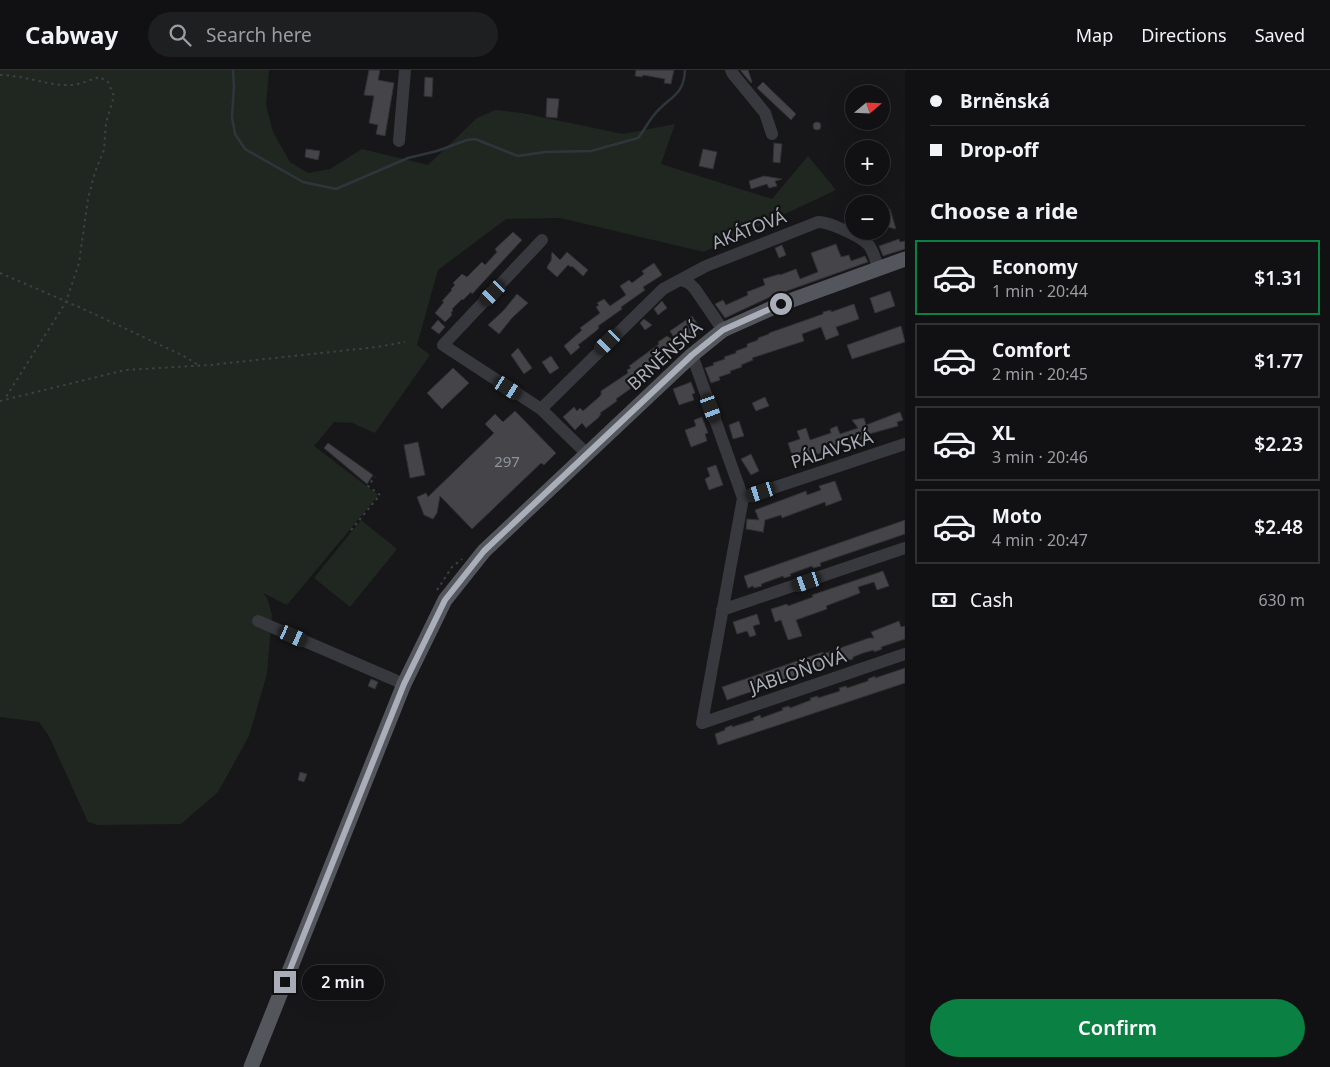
<!DOCTYPE html>
<html lang="en">
<head>
<meta charset="utf-8">
<style>
	:root { --surface:#111113; --page:#1e1f21; --text:#f1f3f6; --muted:#9c9da0; --line:#303133; --accent:#0b8043 }
	body { margin:0; font-family:"Noto Sans",sans-serif; background:var(--page); color:var(--text); height:100vh; display:flex; flex-direction:column; font-size:19px; white-space:nowrap }
	* { box-sizing:border-box; margin:0 }
	p { font-size:16px; color:var(--muted) }
	.icon { flex:none; width:28px; height:28px; fill:none; stroke:currentColor; stroke-width:2; stroke-linecap:round; stroke-linejoin:round }
	.map { position:relative; flex:1; overflow:hidden }
	.details { display:flex; flex-direction:column; background:var(--surface); width:425px }
	.details>* { flex:none }
	.hud { display:grid; align-content:center; height:110px; padding:0 25px; background:var(--surface) }
	.needle { width:32px; rotate:71deg }
	.controls { position:absolute; left:845px; top:15px; display:grid; gap:10px }
	.controls a { display:grid; place-items:center; width:45px; height:45px; border-radius:50%; background:var(--surface); box-shadow:0 5px 20px #0002,0 0 0 1px var(--line); font-size:25px }
	.end { position:absolute; width:22px; height:22px; margin:-11px; border:6px solid #aaaeb8; background:#111; box-shadow:0 0 0 2px #111 }
	.from { border-radius:50% }
	.bubble { position:absolute; height:35px; border-radius:18px; background:var(--surface); box-shadow:0 5px 20px #0002,0 0 0 1px var(--line); font-size:16px; font-weight:600; line-height:35px; text-align:center }
	.car { position:absolute; width:15px; height:30px; margin:-15px -8px; border-radius:6px; box-shadow:0 0 4px 1px #0007; background:linear-gradient(#222 24%,#8ab4d8 0 40%,#222 0 76%,#8ab4d8 0 86%,#222 0) }
	.hud b { display:flex; align-items:center; gap:18px; height:48px; font-size:19px }
	.hud b+b { border-top:1px solid var(--line) }
	.hud i { width:12px; height:12px; background:var(--text) }
	ul { padding:0; list-style:none }
	li { display:flex; align-items:center; gap:15px; height:75px; margin:0 10px 8px; padding:0 15px; border:2px solid var(--line); border-radius:0px }
	li div { flex:1 }
	li b { display:block; font-size:19px }
	li em { font-style:normal; font-weight:600 }
	li.active { border-color:var(--accent) }
	li>.icon { width:45px; height:45px; stroke-width:1.5 }
	h2 { padding:0 25px; font-size:22px; line-height:60px }
	.pay { display:flex; align-items:center; gap:12px; height:55px; padding:0 25px; font-size:19px }
	.pay p { margin-inline-start:auto }
	.primary-button { display:flex; gap:10px; margin-top:auto; padding:10px 25px }
	.primary-button a { flex:1; height:58px; border-radius:30px; background:var(--accent); color:#fff; font-size:20px; font-weight:600; line-height:58px; text-align:center }
	header { display:flex; align-items:center; gap:30px; box-sizing:border-box; height:70px; padding:0 25px; background:var(--surface); border-bottom:1px solid var(--line) }
	header strong { font-size:24px }
	nav { display:flex; gap:28px; margin-inline-start:auto; font-size:18px }
	.search { width:350px; height:45px; background:var(--page); display:flex; align-items:center; gap:12px; box-sizing:border-box; padding:0 18px; border-radius:28px; color:var(--muted); font-size:19px }
	main { display:flex; flex:1; min-height:0 }
	.map>svg:first-child { display:block }
</style>
</head>
<body>
<header>
<strong>Cabway</strong>
<div class="search"><svg class="icon" aria-label="search" viewBox="0 0 24 24"><circle cx="10" cy="10" r="6"/><path d="M15 15l6 6"/></svg>Search here</div>
<nav><a>Map</a><a>Directions</a><a>Saved</a></nav>
</header>
<main>
<div class="map">
<svg width="905" height="997" viewBox="0 0 905 997">
	<rect width="100%" height="100%" fill="#171719"/>
	<path fill="#1f2720" d="M0 0H269L266 35 273 62 290 92 308 103 330 99 362 79 428 95 477 48 495 40 522 43 623 64 675 54 661 94 772 129 808 86 836 120 704 182 560 148 506 149 438 200 417 275 430 285 375 363 352 353 334 352 314 376 377 424V427L287 535 263 523 267 528 272 545 267 604 249 666 218 722 181 754 98 755 88 752 49 666 39 652 0 647Z
		M361 450 397 479 350 537 314 508Z"/>
	<g fill="none" stroke-linecap="round" stroke-linejoin="round">
		<path stroke="#2e363c" stroke-width="2.5" d="M233 0 234 16 232 47 235 64 245 79 303 112 336 119 408 88 437 81 467 70 475 69 518 86 545 82 591 81 638 68C644 61 648 52 654 45 668 27 684 27 685 0"/>
	</g>
	<path fill="#444449" stroke="#313135" d="M369 0H380L378 10 394 13 385 66 376 64 378 55 369 53 374 26 364 25Z
		M636 0H674L671 14 664 13 665 9 643 5 642 7 635 6Z
		M740 0H748L752 12 751 13Z
		M425 7 433 8 432 27 424 26Z
		M763 12 796 44 791 50 757 18Z
		M547 28 559 29 557 48 546 47Z
		M813 56a4 4 0 1 1 8 0a4 4 0 1 1-8 0Z
		M774 73 782 74 780 93 773 92Z
		M306 79 320 81 318 90 305 87Z
		M703 79 717 82 713 99 699 96Z
		M764 106 782 109 775 111 777 116 769 118 767 114 751 119 749 111Z
		M890 139 896 159 883 156Z
		M513 162 522 170 472 224 471 222 463 230 462 229 452 239 453 240 451 243 452 245 445 252 435 243 444 232 442 231 452 220 451 219 455 215 453 213 462 204 467 207 482 192 485 195 497 182 495 179Z
		M899 169 900 172 905 171V179L883 186 879 176Z
		M836 174 841 187 849 185 851 191 865 186 868 192 770 227 725 248 715 234 723 230 726 235 748 225 747 222 765 215 763 209 780 204V205L796 199 800 209 818 202 811 183Z
		M782 175 786 185 779 188 775 178Z
		M552 182 560 190 567 182 588 200 583 206 572 196 571 197 568 195 557 207 547 198 548 195 551 191Z
		M654 193 662 205 643 217 645 220 621 237 622 239 598 256 599 258 596 261 578 275 580 277 571 285 564 276 582 260 580 258 600 243 596 237 599 235 597 233 604 229 610 236 626 225 620 216 629 210 632 213 644 204 642 201Z
		M890 221 895 236 875 243 870 228Z
		M517 224 528 233 512 248 499 264 488 255 504 240Z
		M662 231 667 238 658 245 654 239Z
		M854 234 859 249 836 257 839 265 826 270 821 257 802 264 804 271 752 288 753 290 741 295 742 297 730 301 731 303 719 307 720 310 711 313 705 298 714 295 713 293 725 289 724 287 736 283V281L747 277V274L758 270V268L769 264V263L823 244V242L831 240V242Z
		M692 246 701 259 641 305 644 309 616 329 617 331 600 343 601 344 598 348 586 358 582 353 575 360 563 347 574 337 577 341 580 338 583 341 598 328 601 325V321L628 303 627 300 631 298 629 296 659 274 658 272 667 266 678 274 670 261Z
		M644 249 652 255 645 260 640 253Z
		M438 250 445 257 439 264 431 258Z
		M901 256 905 272 852 289 847 275Z
		M518 278 532 298 524 304 511 285Z
		M551 286 559 298 550 304 542 292Z
		M453 298 469 313 442 339 427 323Z
		M691 312 695 323 692 324 694 330 679 335 673 319Z
		M765 327 769 336 756 341 752 333Z
		M515 341 556 383 544 395 541 393 472 459 440 426 437 443 433 449 424 445 417 427 426 423 428 427 494 363 485 354 495 344 503 352Z
		M900 342 903 350 897 352 898 356 869 364 870 366 809 387 807 380 792 385 788 373 800 369 797 361 806 358 810 370 831 363 830 359 837 356 840 364 858 358 852 350 864 348 866 355Z
		M702 347 708 363 705 364 707 371 691 377 685 360 696 356 694 350Z
		M739 351 744 366 733 369 729 355Z
		M418 372 425 405 410 408 404 375Z
		M328 373 373 405 367 414 324 378Z
		M751 384 759 401 751 405 741 389Z
		M716 395 723 415 709 420 705 409 710 406 707 398Z
		M835 411 842 430 826 436 825 432 782 448 781 445 765 450 763 463V462L746 459 747 449 759 450 755 440 806 421 807 425 821 420 819 416Z
		M905 450V464L820 493 821 496 813 498 812 496 790 504 791 506 784 508 783 506 761 514 762 516 754 518 753 516 748 518 744 506Z
		M883 501 889 516 877 520 874 512 858 517 860 523 826 536 827 539 796 550 802 566 788 570 781 550 775 552 771 539 787 534 788 536 813 527 812 525Z
		M757 544 760 554 753 556 756 565 750 567 747 561 737 564 733 552Z
		M899 551 901 557 905 556V569L881 577 882 579 874 582V580L863 583 853 587V589L846 591 845 589 727 630 722 617 823 582V584L869 568H874L871 562Z
		M905 598V613L718 675 715 664 725 660V658L732 655V657L754 650 753 648 760 645 761 648 783 640 782 638 789 636 790 638 811 630 810 628 818 626V628L840 621 839 618 846 616 847 618 868 611V609L875 606V608Z
		M371 609 378 612 375 619 368 616Z
		M300 702 307 704 304 712 298 710Z"/>
	<g fill="none" stroke-linecap="round" stroke-linejoin="round">
		<path stroke="#3e4045" stroke-width="2" stroke-dasharray="2.5 4" stroke-linecap="butt" d="M0 5C25 5 47 16 70 15 80 15 91 9 100 7L108 12 114 26 106 53 104 80 95 102 88 129 79 193 66 232 4 330
			M0 203 79 237 182 285 200 296
			M0 331 125 300 210 295 377 277 405 272
			M351 460 380 425 368 416 375 407
			M437 520 452 497 462 489"/>
		<path stroke="#38393e" stroke-width="12" d="M731 0 733 4 765 43 772 64
			M399 71 405 0
			M542 170 443 275 541 339 587 384
			M681 210 689 213 695 219 723 260
			M692 285 743 428 905 374
			M541 339 663 219 706 196 818 152C829 152 864 167 870 177 874 183 876 192 879 199
			M743 428 702 653 905 584
			M722 540 905 478
			M258 551 404 614"/>
		<path stroke="#54565d" stroke-width="15" d="M251 997 404 614 445 530 484 481 692 285 723 260 781 234 905 189"/>
	</g>
	<g fill="none" stroke-linecap="round" stroke-linejoin="round">
		<path stroke="#aaaeb8" stroke-width="6" d="M285 912 404 614 445 530 484 481 692 285 723 260 781 234"/>
	</g>
	<g text-anchor="middle" stroke-width="4.5" stroke-linejoin="round" paint-order="stroke">
		<g font-size="15" fill="#90949c">
			<text x="507" y="397">297</text>
		</g>
		<g font-size="18" fill="#aaaeb8" stroke="#121214">
			<text transform="translate(749 160) rotate(-21)" y="6">AKÁTOVÁ</text>
			<text transform="translate(665 286) rotate(-42)" y="6">BRNĚNSKÁ</text>
			<text transform="translate(832 380) rotate(-18)" y="6">PÁLAVSKÁ</text>
			<text transform="translate(798 602) rotate(-19)" y="6">JABLOŇOVÁ</text>
		</g>
	</g>
</svg>
<div class="controls">
<a><svg class="needle" viewBox="-14 -14 28 28"><path d="M0-13l5 13h-10z" fill="#e53935"/><path d="M0 13l5-13h-10z" fill="#9c9da0"/></svg></a>
<a>+</a>
<a>−</a>
</div>
<i class="end from" style="left:781px;top:234px"></i>
<i class="end" style="left:285px;top:912px"></i>
<div class="bubble" style="left:302px;top:895px;width:82px">2 min</div>
<i class="car" style="left:493px;top:223px;rotate:224deg"></i>
<i class="car" style="left:608px;top:272px;rotate:226deg"></i>
<i class="car" style="left:508px;top:318px;rotate:123deg"></i>
<i class="car" style="left:711px;top:338px;rotate:160deg"></i>
<i class="car" style="left:761px;top:422px;rotate:252deg"></i>
<i class="car" style="left:807px;top:512px;rotate:251deg"></i>
<i class="car" style="left:293px;top:566px;rotate:114deg"></i>
</div>
<section class="details">
<div class="hud">
<b><i class="from"></i>Brněnská</b>
<b><i></i>Drop-off</b>
</div>
<h2>Choose a ride</h2>
<ul>
<li class="active"><svg class="icon" aria-label="car" viewBox="0 0 24 24"><path d="M5 17H2v-5l4-1 3-4h7l3 4 3 1v5h-3M9 17h6M6 11h13"/><circle cx="7" cy="17" r="2"/><circle cx="17" cy="17" r="2"/></svg><div><b>Economy</b><p>1 min · 20:44</p></div><em>$1.31</em></li>
<li><svg class="icon" aria-label="car" viewBox="0 0 24 24"><path d="M5 17H2v-5l4-1 3-4h7l3 4 3 1v5h-3M9 17h6M6 11h13"/><circle cx="7" cy="17" r="2"/><circle cx="17" cy="17" r="2"/></svg><div><b>Comfort</b><p>2 min · 20:45</p></div><em>$1.77</em></li>
<li><svg class="icon" aria-label="car" viewBox="0 0 24 24"><path d="M5 17H2v-5l4-1 3-4h7l3 4 3 1v5h-3M9 17h6M6 11h13"/><circle cx="7" cy="17" r="2"/><circle cx="17" cy="17" r="2"/></svg><div><b>XL</b><p>3 min · 20:46</p></div><em>$2.23</em></li>
<li><svg class="icon" aria-label="car" viewBox="0 0 24 24"><path d="M5 17H2v-5l4-1 3-4h7l3 4 3 1v5h-3M9 17h6M6 11h13"/><circle cx="7" cy="17" r="2"/><circle cx="17" cy="17" r="2"/></svg><div><b>Moto</b><p>4 min · 20:47</p></div><em>$2.48</em></li>
</ul>
<div class="pay"><svg class="icon" aria-label="cash" viewBox="0 0 24 24"><path d="M3 7h18v10H3z"/><circle cx="12" cy="12" r="2"/></svg>Cash<p>630 m</p></div>
<div class="primary-button"><a>Confirm</a></div>
</section>
</main>
</body>
</html>
